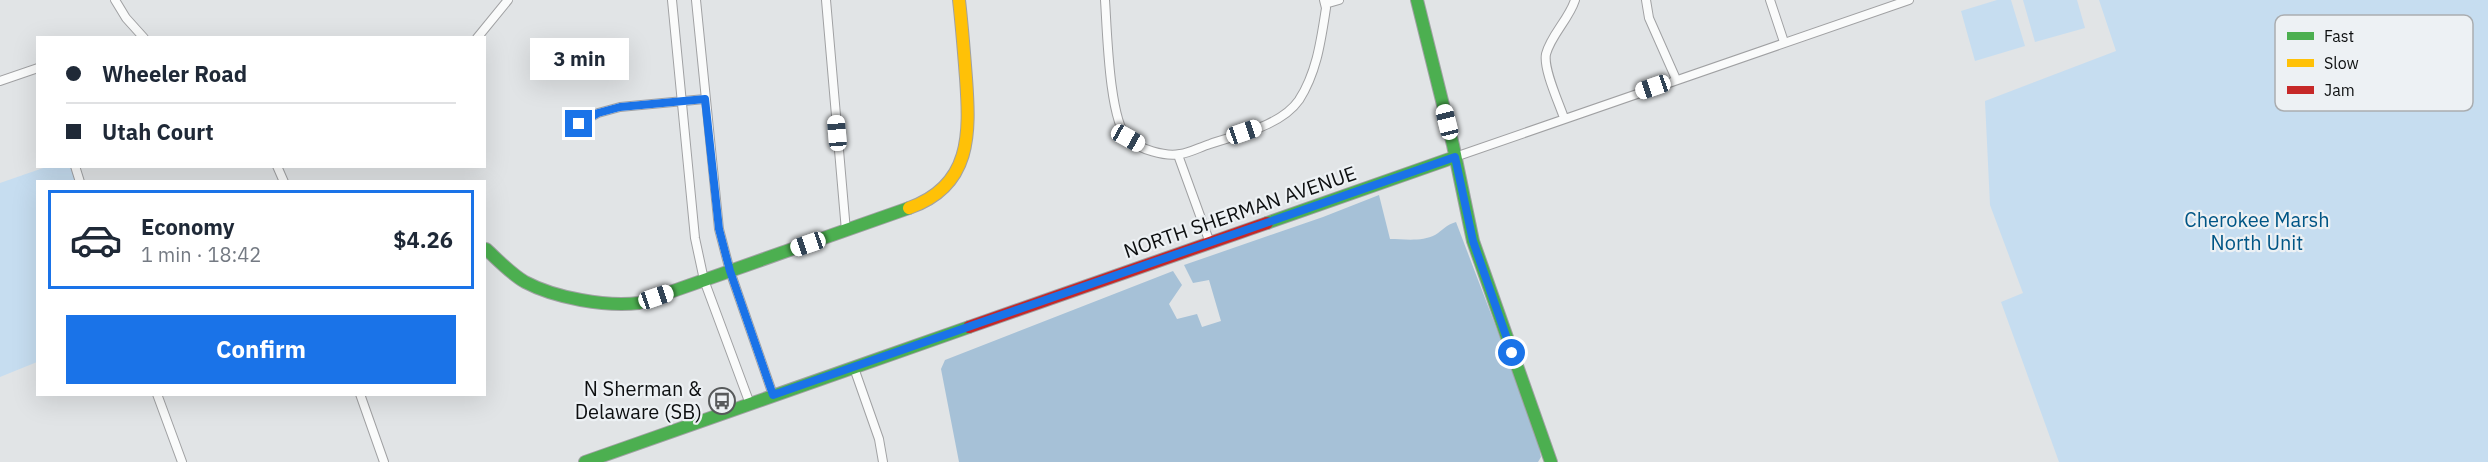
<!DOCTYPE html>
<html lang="en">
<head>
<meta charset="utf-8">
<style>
	:root { --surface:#fff; --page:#f2f2f3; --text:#1f2937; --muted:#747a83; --line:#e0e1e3; --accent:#1a73e8 }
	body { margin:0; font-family:"IBM Plex Sans",sans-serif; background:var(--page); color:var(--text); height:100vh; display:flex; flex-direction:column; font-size:22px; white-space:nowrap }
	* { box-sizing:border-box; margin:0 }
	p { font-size:20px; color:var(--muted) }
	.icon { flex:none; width:33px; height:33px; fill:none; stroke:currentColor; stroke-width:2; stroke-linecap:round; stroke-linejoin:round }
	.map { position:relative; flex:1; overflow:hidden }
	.side { position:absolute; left:36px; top:180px; width:450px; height:216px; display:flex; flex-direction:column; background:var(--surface); border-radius:0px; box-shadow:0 6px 24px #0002 }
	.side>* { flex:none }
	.guide { position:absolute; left:36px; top:36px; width:450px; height:132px; border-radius:0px; box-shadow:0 6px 24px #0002; display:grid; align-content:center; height:132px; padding:0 30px; background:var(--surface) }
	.end { position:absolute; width:27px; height:27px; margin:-14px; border:8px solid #1a73e8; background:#fff; box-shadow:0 0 0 3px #fff }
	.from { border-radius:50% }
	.bubble { position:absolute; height:42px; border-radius:0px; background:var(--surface); box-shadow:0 6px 24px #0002; font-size:20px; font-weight:800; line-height:42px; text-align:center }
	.car { position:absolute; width:18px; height:36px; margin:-18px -9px; border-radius:8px; box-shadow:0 0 4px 2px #0007; background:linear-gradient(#fff 24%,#345 0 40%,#fff 0 76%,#345 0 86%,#fff 0) }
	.guide b { display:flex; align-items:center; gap:21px; height:57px; font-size:22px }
	.guide b+b { border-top:2px solid var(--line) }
	.guide i { width:15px; height:15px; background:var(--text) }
	ul { padding:10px 0 0; list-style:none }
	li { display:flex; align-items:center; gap:18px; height:99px; margin:0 12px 9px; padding:0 18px; border:3px solid var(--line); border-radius:0px }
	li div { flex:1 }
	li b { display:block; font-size:22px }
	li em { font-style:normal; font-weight:800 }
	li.current { border-color:var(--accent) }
	li>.icon { width:54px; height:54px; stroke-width:1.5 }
	.button { display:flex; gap:12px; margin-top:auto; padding:12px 30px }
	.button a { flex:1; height:69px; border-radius:0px; background:var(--accent); color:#fff; font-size:24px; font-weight:800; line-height:69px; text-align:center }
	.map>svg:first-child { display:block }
</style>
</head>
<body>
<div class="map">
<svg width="2488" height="462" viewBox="0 0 2488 462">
	<rect width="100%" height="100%" fill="#e1e4e6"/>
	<path fill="#c6ddf0" d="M1997 0H2011L2025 46 1975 61 1961 11Z
		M2023 0H2077L2085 28 2035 42Z
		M2099 0H2488V462H2059L2001 302 2023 293 1990 205 1985 101 2116 51Z
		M46 167H75L80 181 38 182 37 362 0 377V183Z"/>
	<path fill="#a6c1d7" d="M1379 195 1390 239C1403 239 1422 242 1435 235 1443 230 1446 225 1456 222L1536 432 1541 457 1538 462H959L941 369 945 360 1173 271 1182 285 1169 304 1177 319 1197 314 1202 327 1221 321 1209 280 1193 283 1184 265 1323 217Z"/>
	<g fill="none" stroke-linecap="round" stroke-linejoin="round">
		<defs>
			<path id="street" d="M115 0 126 18 144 38
				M672 0 695 238 704 280 750 404
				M696 0 719 229 730 271 773 395
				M826 0 846 231
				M1105 0C1107 28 1109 121 1128 139 1139 149 1165 157 1180 154 1190 153 1200 147 1210 144 1239 134 1281 126 1299 100 1317 72 1321 40 1326 8L1324 0
				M1646 0 1649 18 1676 79
				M1770 0 1784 42
				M1325 4 1339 0
				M477 38 508 0
				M0 81 38 68
				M1564 118C1559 103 1543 69 1546 54 1551 35 1569 19 1575 0
				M579 124 598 113 620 107 705 99
				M1178 155 1210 243
				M1455 157 1909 0
				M75 166 80 182
				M277 166 284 182
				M854 368 879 439 883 462
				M157 394 182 462
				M360 394 384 462"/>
			<path id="fast" d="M1417 0 1453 145 1473 241 1551 462
				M1267 223 1455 157
				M486 249C498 260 511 274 525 282 555 298 606 307 639 303L909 208
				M585 462 969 327"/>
			<path id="slow" d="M909 208C972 186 970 133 966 78 964 52 962 26 959 0"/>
			<path id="jam" d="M969 327 1267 223"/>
		</defs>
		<use href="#street" stroke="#a0a1a3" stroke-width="10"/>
		<use href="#fast" stroke="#a0a1a3" stroke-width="14"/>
		<use href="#slow" stroke="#a0a1a3" stroke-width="14"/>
		<use href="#jam" stroke="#a0a1a3" stroke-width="14"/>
		<use href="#street" stroke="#fafbfb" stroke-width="8"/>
		<use href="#fast" stroke="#4caf50" stroke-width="12"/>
		<use href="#slow" stroke="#ffc107" stroke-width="12"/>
		<use href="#jam" stroke="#c62828" stroke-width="12"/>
	</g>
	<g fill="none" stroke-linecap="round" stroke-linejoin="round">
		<path stroke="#1a73e8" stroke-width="8" d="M579 124 598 113 620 107 705 99 719 229 730 271 773 395 1455 157 1473 241 1512 353"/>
	</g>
	<defs>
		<symbol id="bus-ring" viewBox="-11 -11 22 22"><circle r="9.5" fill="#edf1f4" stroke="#575a5b" stroke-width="1.5"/><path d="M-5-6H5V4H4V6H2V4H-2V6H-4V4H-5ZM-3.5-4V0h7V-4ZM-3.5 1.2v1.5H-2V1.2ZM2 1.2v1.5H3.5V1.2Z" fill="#575a5b"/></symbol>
	</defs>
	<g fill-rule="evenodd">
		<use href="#bus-ring" x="707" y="386" width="30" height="30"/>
	</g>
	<g text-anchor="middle" stroke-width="4.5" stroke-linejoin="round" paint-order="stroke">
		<g font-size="20" fill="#0d0f10" stroke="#edf1f4">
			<text transform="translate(1240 212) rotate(-19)" y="7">NORTH SHERMAN AVENUE</text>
		</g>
		<g font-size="20" fill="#005585" stroke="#edf1f4">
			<text x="2257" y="227">Cherokee Marsh<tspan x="2257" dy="23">North Unit</tspan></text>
		</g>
		<g font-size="20" fill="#0d0f10" stroke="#edf1f4" text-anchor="end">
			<text x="702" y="396">N Sherman &amp;<tspan x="702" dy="23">Delaware (SB)</tspan></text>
		</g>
	</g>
	<rect x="2275" y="15" width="198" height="96" rx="9" fill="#edf1f4" stroke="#aaadb0" stroke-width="1.5"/>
	<rect x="2287" y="32" width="27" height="8" fill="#4caf50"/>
	<rect x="2287" y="59" width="27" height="8" fill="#ffc107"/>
	<rect x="2287" y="86" width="27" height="8" fill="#c62828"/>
	<g font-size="16" fill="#0d0f10">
		<text x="2324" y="42">Fast</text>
		<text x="2324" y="69">Slow</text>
		<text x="2324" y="96">Jam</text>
	</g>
</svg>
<i class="end from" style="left:1512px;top:353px"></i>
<i class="end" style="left:579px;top:124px"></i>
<div class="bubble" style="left:530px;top:38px;width:99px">3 min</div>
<i class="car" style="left:1653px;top:87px;rotate:251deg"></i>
<i class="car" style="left:1447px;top:122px;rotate:346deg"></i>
<i class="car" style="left:1244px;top:132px;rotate:71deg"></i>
<i class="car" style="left:837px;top:133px;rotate:355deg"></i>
<i class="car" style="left:1128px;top:138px;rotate:119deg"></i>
<i class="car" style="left:808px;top:244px;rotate:251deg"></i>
<i class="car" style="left:656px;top:297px;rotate:71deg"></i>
<div class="guide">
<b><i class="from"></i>Wheeler Road</b>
<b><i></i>Utah Court</b>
</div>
<section class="side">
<ul>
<li class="current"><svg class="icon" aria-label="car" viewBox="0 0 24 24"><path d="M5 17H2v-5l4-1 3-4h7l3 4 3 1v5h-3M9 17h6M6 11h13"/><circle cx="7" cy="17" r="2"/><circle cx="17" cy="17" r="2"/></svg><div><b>Economy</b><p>1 min · 18:42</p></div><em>$4.26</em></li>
</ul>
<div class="button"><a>Confirm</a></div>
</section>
</div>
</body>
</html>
